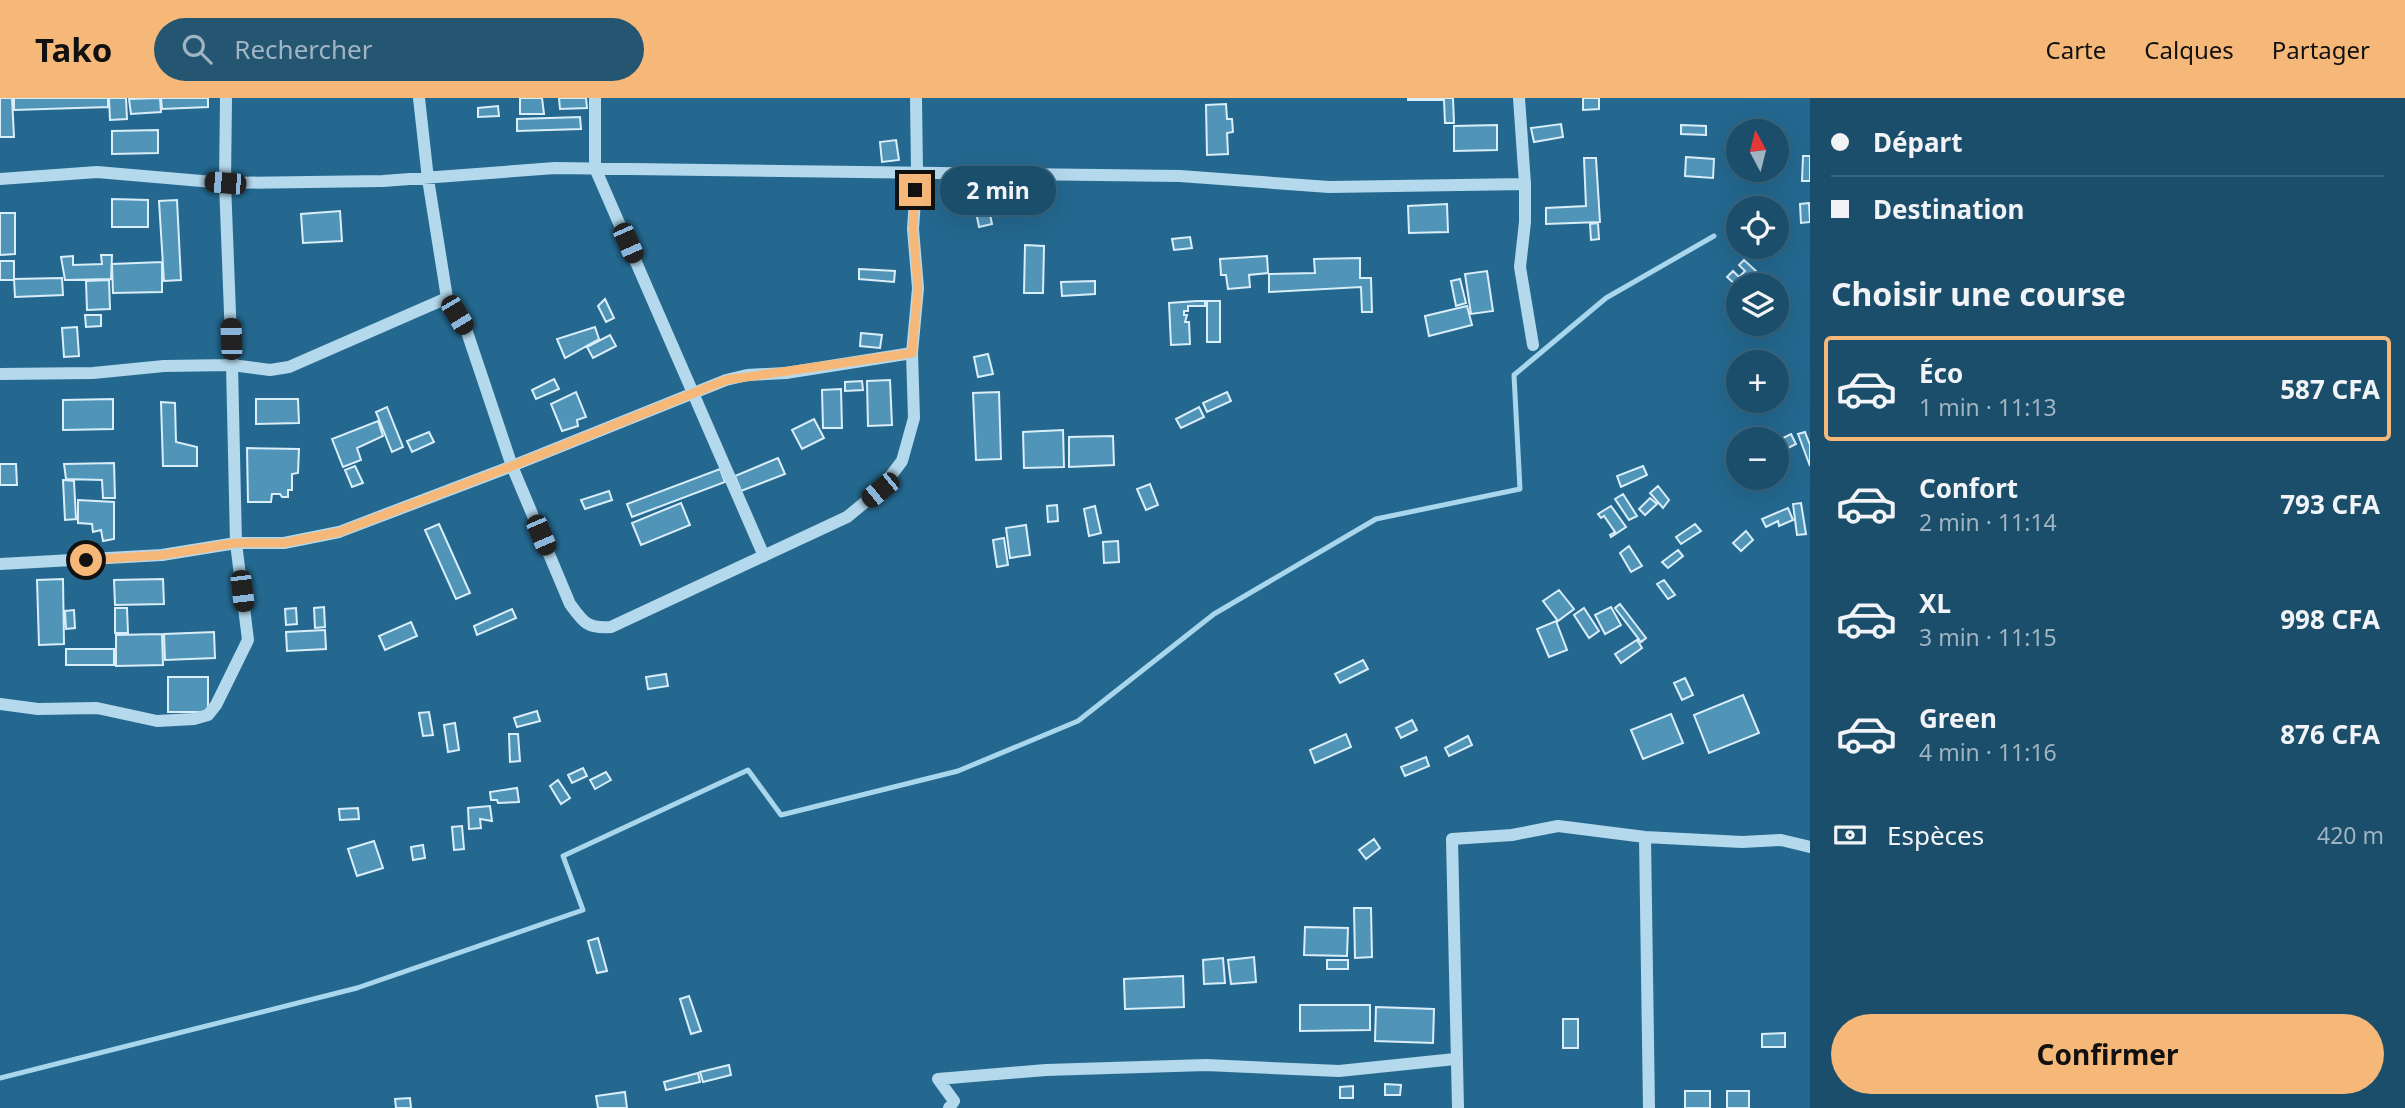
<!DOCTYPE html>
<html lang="fr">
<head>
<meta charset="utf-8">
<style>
	:root { --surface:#1b4e6b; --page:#245571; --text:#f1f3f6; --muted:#a0b4c1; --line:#39657e; --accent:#f6b878 }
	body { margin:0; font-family:"Noto Sans",sans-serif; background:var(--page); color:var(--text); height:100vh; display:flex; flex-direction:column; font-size:26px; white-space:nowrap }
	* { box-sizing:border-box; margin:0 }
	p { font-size:23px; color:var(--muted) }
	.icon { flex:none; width:38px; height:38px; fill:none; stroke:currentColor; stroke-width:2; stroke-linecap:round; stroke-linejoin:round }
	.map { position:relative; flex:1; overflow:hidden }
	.side { display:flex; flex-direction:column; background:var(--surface); width:595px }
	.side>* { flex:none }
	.hud { display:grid; align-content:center; height:154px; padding:0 21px; background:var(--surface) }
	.needle { width:46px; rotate:353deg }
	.fabs { position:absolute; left:1726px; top:21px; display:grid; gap:14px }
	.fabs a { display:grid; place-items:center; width:63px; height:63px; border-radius:50%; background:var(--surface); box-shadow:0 7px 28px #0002,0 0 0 2px var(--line); font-size:35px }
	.end { position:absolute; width:32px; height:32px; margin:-16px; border:9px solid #f6b878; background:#111; box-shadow:0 0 0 4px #111 }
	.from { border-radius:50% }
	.bubble { position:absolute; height:49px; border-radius:24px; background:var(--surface); box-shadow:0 7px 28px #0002,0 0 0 2px var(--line); font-size:23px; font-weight:700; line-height:49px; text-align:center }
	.car { position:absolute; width:21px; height:42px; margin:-21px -10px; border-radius:9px; box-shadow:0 0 5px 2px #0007; background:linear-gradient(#222 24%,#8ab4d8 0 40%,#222 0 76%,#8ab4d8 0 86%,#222 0) }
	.hud b { display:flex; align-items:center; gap:24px; height:66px; font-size:26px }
	.hud b+b { border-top:2px solid var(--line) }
	.hud i { width:18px; height:18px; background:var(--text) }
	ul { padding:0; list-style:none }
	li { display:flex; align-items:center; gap:21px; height:105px; margin:0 14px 10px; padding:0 7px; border:4px solid transparent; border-radius:7px }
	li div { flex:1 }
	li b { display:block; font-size:26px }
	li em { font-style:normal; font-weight:700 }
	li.active { border-color:var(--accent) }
	li>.icon { width:63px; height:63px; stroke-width:1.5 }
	h2 { padding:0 21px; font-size:32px; line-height:84px }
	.pay { display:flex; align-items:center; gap:18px; height:77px; padding:0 21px; font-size:26px }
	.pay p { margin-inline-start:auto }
	.primary-button { display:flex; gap:14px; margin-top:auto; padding:14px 21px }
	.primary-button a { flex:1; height:80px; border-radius:42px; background:var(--accent); color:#111; font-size:28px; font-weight:700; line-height:80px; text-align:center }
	header { display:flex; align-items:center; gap:42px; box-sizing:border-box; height:98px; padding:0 35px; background:var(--accent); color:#111 }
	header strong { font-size:33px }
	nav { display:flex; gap:38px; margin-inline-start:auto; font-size:24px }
	.search { width:490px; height:63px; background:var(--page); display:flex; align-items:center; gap:18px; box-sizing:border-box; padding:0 24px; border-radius:38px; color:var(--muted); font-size:26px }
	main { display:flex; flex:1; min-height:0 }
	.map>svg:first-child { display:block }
</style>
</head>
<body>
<header>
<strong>Tako</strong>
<div class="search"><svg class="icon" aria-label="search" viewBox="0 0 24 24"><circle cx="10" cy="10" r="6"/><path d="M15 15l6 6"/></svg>Rechercher</div>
<nav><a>Carte</a><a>Calques</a><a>Partager</a></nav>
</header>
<main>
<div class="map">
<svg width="1810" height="1010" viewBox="0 0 1810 1010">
	<rect width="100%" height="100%" fill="#24688f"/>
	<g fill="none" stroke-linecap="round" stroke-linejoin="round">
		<path stroke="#a8d6ec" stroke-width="5" d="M0 980 357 890 583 812 563 758 748 672 781 717 958 673 1078 623 1214 516 1376 421 1520 391 1514 277 1606 200 1714 138"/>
	</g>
	<path fill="#5094b8" stroke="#d9eef9" stroke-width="2" d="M0 0H12L14 39H0Z
		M14 0H108V9L14 12Z
		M109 0H126L127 21 110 22Z
		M160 0 161 14 131 16 129 1Z
		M161 0H208V9L162 11Z
		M520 0H542L544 16H520Z
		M559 0H586L587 10 560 11Z
		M1408 0H1453L1454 25H1445L1444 2H1408Z
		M1583 0H1599V11L1583 12Z
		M1226 6 1227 21H1232L1233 34 1227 35 1228 56 1207 57 1206 7Z
		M498 8 499 18 478 19V10Z
		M580 19 581 31 517 33V21Z
		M1561 26 1563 39 1534 44 1531 30Z
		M1497 27V52L1454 53V28Z
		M1681 27 1706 28V37L1681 36Z
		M158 32V55L112 56V33Z
		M896 42 899 62 882 64 880 44Z
		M1803 58H1810V83H1802Z
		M1686 59 1714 61 1713 80 1685 78Z
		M1584 60H1596L1600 124 1546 126V110L1586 108Z
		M112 101 148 102V129H112Z
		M177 102 181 182 164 183 159 103Z
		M1809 105 1810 124 1801 125 1800 106Z
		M1447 106 1448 134 1409 135 1408 108Z
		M988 107 992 126 979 129 975 109Z
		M340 113 342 143 303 145 301 116Z
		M0 115H15V156L0 157Z
		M1598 125 1599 141 1591 142 1590 126Z
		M1190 139 1192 150 1174 152 1172 141Z
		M1025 147 1044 148 1043 195H1024Z
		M101 157H112L111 181 65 182 61 159 73 158V167L102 166Z
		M1267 158 1268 175 1249 177 1250 189 1228 191 1226 177H1221L1220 161Z
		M1360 160V180H1371L1372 214H1362L1361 189 1269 194V176L1315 175 1314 161Z
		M1744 162 1756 173 1738 189 1727 179 1733 173 1739 179 1745 173 1739 167Z
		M0 163H14V182H0Z
		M162 164V194L113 195 112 166Z
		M859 171 895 173 894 184 859 181Z
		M1487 173 1493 213 1471 216 1465 176Z
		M62 180 63 197 15 199 14 181Z
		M1460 181 1466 205 1456 208 1451 183Z
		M109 182 110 211 87 212 86 183Z
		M1095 183V196L1062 198 1061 184Z
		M605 201 614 220 606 224 598 208Z
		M1197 203H1205V208H1188V213H1184V217H1187L1185 224H1189L1190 246 1171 247 1169 205Z
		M1207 203H1220V244H1207Z
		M1467 208 1472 227 1429 238 1425 218Z
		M85 217H101V228L86 229Z
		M77 229 79 258 64 259 62 230Z
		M595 229 599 241 565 260 557 241Z
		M861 235 882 237 880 250 860 248Z
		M610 237 616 248 593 260 587 249Z
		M988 256 993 276 978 279 974 259Z
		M554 281 559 291 536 301 532 292Z
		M890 282 892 327 868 328 867 283Z
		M862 283 863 292 845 293V284Z
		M841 291 842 330H823L822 292Z
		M576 294 586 319 577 322 578 328 562 333 551 306Z
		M999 294 1001 361 976 362 973 295Z
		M1227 294 1231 303 1207 314 1203 305Z
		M113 301V331L63 332V302Z
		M256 301H298L299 325 256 326Z
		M161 304 175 305 176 344 197 349V368H163Z
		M387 309 403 349 392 354 376 314Z
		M1199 309 1204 319 1181 330 1176 321Z
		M814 321 824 340 802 351 792 332Z
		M378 323 383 338 357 350 361 362 343 369 332 341Z
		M1063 332 1064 369 1024 370 1023 334Z
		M429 334 434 344 412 354 407 343Z
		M1805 334 1810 347V368L1798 336Z
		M1791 336 1796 346 1786 351 1781 341Z
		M1113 338 1114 367 1069 369V339Z
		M247 350 299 351 298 375 292 376V392H288V399H282L280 396H272L271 404H248Z
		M778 360 785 376 741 393 735 378Z
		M114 365 115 400H103L102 382 66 381 64 366Z
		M0 366H16L17 387H0Z
		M355 368 363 385 352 389 345 372Z
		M1643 368 1647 377 1621 389 1617 378Z
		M720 371 725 384 632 419 627 406Z
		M63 382 74 383 76 421 65 422Z
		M1150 386 1158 407 1146 412 1137 391Z
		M1658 388 1669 402 1663 410 1650 395Z
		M609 393 612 402 585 411 581 402Z
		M1623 396 1637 418 1629 422 1615 401Z
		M1650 400 1657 406 1645 417 1639 411Z
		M78 402 114 404V441L103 443 101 432 93 434 92 426 78 425Z
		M681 405 690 427 641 447 632 425Z
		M1801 405 1806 436 1797 437 1793 406Z
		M1057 407 1058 423 1048 424 1047 408Z
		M1095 408 1101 435 1089 438 1084 411Z
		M1611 408 1626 429 1611 439 1610 437 1615 434 1604 418 1601 420 1598 416Z
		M1788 410 1793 422 1779 428 1778 423 1766 429 1762 421Z
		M439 426 470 495 456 501 425 432Z
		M1695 426 1701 433 1681 446 1676 439Z
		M1026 427 1030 457 1010 460 1006 430Z
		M1746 433 1753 442 1741 453 1733 445Z
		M1004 440 1008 467 997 469 993 442Z
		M1118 443 1119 464 1104 465 1103 444Z
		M1629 448 1642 468 1631 474 1620 455Z
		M1678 452 1683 458 1668 470 1662 464Z
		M63 481 64 546 39 547 37 482Z
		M163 481 164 506 115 507 114 482Z
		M1664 482 1675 497 1668 501 1657 486Z
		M1559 492 1574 511 1558 523 1543 503Z
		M1620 506 1646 540 1641 544 1615 510Z
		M324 509 325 529 315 530 314 510Z
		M1611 509 1621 527 1605 536 1595 517Z
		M115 510H127L128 535H115Z
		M296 510 297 526 286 527 285 511Z
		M1584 510 1599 533 1589 540 1574 517Z
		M512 511 516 520 477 537 474 528Z
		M74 512 75 530 66 531 65 513Z
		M1556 523 1567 552 1549 559 1537 531Z
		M411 524 417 538 385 552 379 538Z
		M325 532 326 551 287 553 286 534Z
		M214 534 215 560 165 562 164 536Z
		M162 536 163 567 116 568V537Z
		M1637 542 1642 550 1621 565 1615 556Z
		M66 551H114V567H66Z
		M1363 562 1368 571 1340 585 1335 576Z
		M666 576 668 588 648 591 646 579Z
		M168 579H208V614H168Z
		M1685 580 1693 597 1682 602 1674 585Z
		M1743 597 1759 635 1709 655 1694 617Z
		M537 613 540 623 517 629 514 620Z
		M429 614 433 637 423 638 419 615Z
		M1671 616 1683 645 1643 661 1631 632Z
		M1412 622 1417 632 1401 640 1396 630Z
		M455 625 459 652 448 654 444 627Z
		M509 636H518L520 663 510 664Z
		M1346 636 1351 649 1315 665 1310 652Z
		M1468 638 1472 647 1449 658 1445 650Z
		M1426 659 1429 668 1405 678 1401 669Z
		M583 670 587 678 572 685 568 677Z
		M606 674 611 682 595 691 590 682Z
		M558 682 570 700 561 706 550 688Z
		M517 690 519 704 498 705 497 702H491L490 694Z
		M490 708 492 723 480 721 481 730 469 731 468 710Z
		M358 710 359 721 340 722 339 711Z
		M462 728 464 751 454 752 452 729Z
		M1374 741 1380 750 1366 761 1359 752Z
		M374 743 383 770 357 778 348 751Z
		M423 747 425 760 413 762 411 749Z
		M1354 810H1371L1372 859 1355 860Z
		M1305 829 1348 830 1347 858 1304 857Z
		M598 840 607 873 597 875 588 843Z
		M1254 859 1256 884 1231 886 1228 862Z
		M1223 860 1225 885 1204 886 1203 862Z
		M1327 862H1348V871H1327Z
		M1183 878 1184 909 1125 911 1124 881Z
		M689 898 701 933 691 936 680 901Z
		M1300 907H1370V932L1300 933Z
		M1376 909 1434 911 1433 945 1375 943Z
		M1563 921H1578V950H1563Z
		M1785 935V949H1762V936Z
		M729 967 731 977 703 984 700 974Z
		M698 975 700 984 666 992 664 984Z
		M1385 986 1401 987 1400 997H1385Z
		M1353 988V1000H1340V989Z
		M1685 993H1710V1010H1685Z
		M1727 993H1749V1010H1727Z
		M625 994 627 1010H598L596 998Z
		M410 1000 411 1010H396L395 1001Z"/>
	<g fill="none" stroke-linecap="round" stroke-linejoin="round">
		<path stroke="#b4d8ec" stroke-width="12" d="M419 0 428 81 447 200 467 234 512 368 570 506C583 524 587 531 611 529L847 419 880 392 902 363 914 320 912 255 918 190 913 131 917 73 916 0
			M595 0V70L764 458
			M1519 0 1525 86V124L1520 169 1533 247
			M0 81 97 74 225 85 383 83 555 70 1180 78 1329 89 1525 86
			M0 276 93 275 164 268 232 267 270 272 289 269 447 200
			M0 466 162 457 236 445H284L339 434 512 368 726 282 747 277 786 275 912 255
			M0 606 38 611 97 610 157 623 194 621 208 617 216 607 248 542 236 445 232 267 225 85 226 0
			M1645 739 1649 1010
			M938 981 1046 972 1206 967 1339 973 1455 961
			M938 981 954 1003 949 1010
			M1458 1010 1452 741 1512 737 1558 728 1645 739 1742 744 1781 742 1810 749"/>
	</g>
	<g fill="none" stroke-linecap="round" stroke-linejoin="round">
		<path stroke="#f6b878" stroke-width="9" d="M86 462 162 457 236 445H284L339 434 512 368 726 282 912 255 918 190 913 131 915 92"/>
	</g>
</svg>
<div class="fabs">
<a><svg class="needle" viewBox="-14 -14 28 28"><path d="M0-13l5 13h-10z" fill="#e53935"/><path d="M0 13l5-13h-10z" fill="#a0b4c1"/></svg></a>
<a><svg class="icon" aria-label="locate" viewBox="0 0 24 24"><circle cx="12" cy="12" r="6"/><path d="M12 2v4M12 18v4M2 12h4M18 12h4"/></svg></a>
<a><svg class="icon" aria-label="layers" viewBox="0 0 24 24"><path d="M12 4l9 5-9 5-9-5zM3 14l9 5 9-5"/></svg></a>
<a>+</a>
<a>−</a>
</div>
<i class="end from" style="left:86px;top:462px"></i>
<i class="end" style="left:915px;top:92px"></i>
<div class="bubble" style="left:940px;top:68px;width:116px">2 min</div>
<i class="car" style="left:225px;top:85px;rotate:275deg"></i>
<i class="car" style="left:628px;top:145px;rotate:156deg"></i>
<i class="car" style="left:457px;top:217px;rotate:149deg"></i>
<i class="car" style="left:231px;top:241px;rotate:358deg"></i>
<i class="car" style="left:880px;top:392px;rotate:231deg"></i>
<i class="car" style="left:541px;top:437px;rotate:157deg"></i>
<i class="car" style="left:242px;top:493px;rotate:173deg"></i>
</div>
<section class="side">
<div class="hud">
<b><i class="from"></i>Départ</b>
<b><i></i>Destination</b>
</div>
<h2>Choisir une course</h2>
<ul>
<li class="active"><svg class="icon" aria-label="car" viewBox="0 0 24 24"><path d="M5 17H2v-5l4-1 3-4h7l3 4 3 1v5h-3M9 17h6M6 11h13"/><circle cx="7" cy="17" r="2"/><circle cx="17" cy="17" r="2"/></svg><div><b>Éco</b><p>1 min · 11:13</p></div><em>587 CFA</em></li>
<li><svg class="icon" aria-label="car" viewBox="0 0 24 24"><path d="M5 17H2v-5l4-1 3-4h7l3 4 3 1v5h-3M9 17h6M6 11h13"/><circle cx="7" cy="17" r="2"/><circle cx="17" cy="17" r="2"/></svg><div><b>Confort</b><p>2 min · 11:14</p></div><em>793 CFA</em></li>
<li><svg class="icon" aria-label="car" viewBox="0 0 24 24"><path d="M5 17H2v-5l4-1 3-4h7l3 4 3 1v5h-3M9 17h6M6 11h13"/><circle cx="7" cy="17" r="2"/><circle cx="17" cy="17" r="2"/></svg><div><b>XL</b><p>3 min · 11:15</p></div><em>998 CFA</em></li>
<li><svg class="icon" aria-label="car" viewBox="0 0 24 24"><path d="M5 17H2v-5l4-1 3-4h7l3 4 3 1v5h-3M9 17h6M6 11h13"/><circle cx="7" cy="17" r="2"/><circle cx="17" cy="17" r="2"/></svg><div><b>Green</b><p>4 min · 11:16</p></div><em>876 CFA</em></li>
</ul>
<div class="pay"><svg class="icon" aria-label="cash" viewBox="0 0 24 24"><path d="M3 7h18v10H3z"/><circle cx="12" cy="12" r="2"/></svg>Espèces<p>420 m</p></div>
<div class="primary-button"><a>Confirmer</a></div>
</section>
</main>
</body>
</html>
